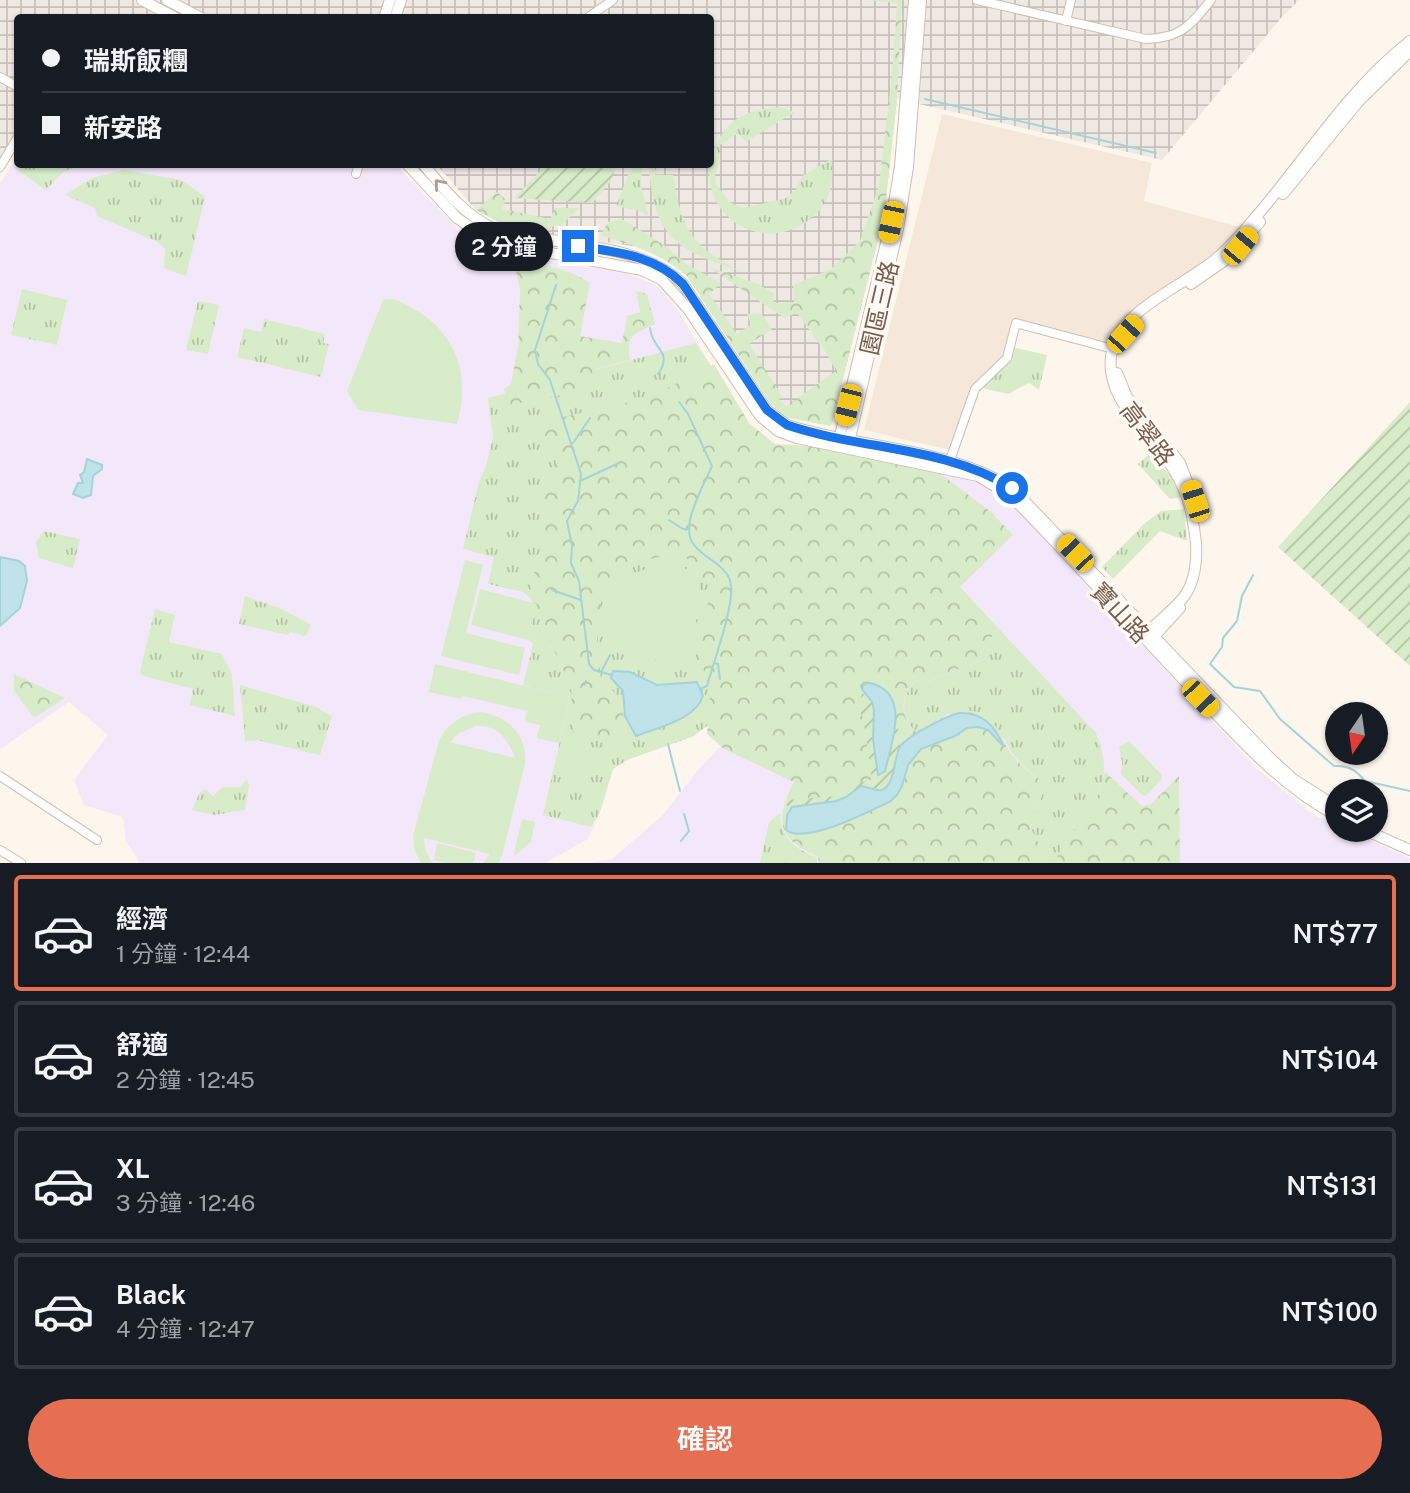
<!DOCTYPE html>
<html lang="zh-TW">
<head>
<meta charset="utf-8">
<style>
	:root { --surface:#171b24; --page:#20242c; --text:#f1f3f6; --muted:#9ea1a6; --line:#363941; --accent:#e76f51 }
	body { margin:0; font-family:"Public Sans","Noto Sans TC",sans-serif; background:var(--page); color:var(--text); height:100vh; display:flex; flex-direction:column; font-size:26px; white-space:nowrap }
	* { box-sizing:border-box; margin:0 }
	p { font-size:23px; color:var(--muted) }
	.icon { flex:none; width:38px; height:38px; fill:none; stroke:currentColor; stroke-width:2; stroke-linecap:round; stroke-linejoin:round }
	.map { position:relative; height:863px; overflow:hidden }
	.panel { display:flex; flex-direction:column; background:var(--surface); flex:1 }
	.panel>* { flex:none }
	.banner { position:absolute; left:14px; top:14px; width:700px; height:154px; border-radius:7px; box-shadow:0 2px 5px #0004; display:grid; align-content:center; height:154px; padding:0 28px; background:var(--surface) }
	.needle { width:46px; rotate:193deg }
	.buttons { position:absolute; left:1325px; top:702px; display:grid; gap:14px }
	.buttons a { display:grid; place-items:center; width:63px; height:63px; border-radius:50%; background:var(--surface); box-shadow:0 2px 5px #0004; font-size:35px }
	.end { position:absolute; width:32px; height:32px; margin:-16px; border:9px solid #1a73e8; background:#fff; box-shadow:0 0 0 4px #fff }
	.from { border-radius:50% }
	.bubble { position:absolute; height:49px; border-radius:24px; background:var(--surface); box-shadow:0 2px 5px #0004; font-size:23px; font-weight:600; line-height:49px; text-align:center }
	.car { position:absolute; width:21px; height:42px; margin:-21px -10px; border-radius:9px; box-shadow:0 0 5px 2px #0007; background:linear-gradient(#f5c518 24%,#345 0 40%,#f5c518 0 76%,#345 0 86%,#f5c518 0) }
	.banner b { display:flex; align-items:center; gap:24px; height:66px; font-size:26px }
	.banner b+b { border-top:2px solid var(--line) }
	.banner i { width:18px; height:18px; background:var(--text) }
	ul { padding:12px 0 0; list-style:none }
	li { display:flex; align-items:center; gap:21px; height:116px; margin:0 14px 10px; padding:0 14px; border:4px solid var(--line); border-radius:7px }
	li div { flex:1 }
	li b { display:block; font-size:26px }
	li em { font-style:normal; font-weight:600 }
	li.current { border-color:var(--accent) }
	li>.icon { width:63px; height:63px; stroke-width:1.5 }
	.cta { display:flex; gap:14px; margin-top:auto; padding:14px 28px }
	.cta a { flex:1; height:80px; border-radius:42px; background:var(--accent); color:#fff; font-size:28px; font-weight:600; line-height:80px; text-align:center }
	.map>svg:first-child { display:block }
</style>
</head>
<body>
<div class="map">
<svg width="1410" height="863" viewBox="0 0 1410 863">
	<defs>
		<pattern id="industrial-grid" width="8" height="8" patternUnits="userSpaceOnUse" patternTransform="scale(1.75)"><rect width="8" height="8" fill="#efe9e4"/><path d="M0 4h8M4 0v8" fill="none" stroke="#c7c0bb"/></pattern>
		<pattern id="grass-tufts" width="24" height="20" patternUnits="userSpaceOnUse" patternTransform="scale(1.75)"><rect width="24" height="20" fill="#d8ecc9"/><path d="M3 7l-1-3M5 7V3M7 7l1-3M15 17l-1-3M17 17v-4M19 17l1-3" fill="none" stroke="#b4c2a5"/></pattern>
		<pattern id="forest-crowns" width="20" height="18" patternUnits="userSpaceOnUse" patternTransform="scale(1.75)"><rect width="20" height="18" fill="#d8ecc9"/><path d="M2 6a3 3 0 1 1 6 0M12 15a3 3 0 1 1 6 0" fill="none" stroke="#b4c2a5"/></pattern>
		<pattern id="garden-furrows" width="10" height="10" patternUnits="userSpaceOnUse" patternTransform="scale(1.75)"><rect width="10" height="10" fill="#d8ecc9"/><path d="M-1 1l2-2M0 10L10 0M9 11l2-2" fill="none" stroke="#b4c2a5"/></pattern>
	</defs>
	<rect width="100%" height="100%" fill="#fdf6ec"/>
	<path fill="#f5e8da" d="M942 114 1152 163 1144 201 1239 227 1214 256 1120 325 1109 342 1014 321 1004 357 972 388 950 450 864 430Z"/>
	<path fill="url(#industrial-grid)" d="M0 0H1299L1282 17 1162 160 897 99 884 216 831 426 785 417 771 404 687 276 667 260 639 247 545 233 499 222 476 210 437 165 710 164V18H18L17 150 0 175Z"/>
	<path fill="#f3e8fa" d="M17 158 18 164 396 165 459 230 481 244 506 252 629 274 658 286 676 307 714 371 694 736 627 760 613 769 600 812 588 839 545 863H139L136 855 126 842 123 817 84 805 74 780 108 735 69 702 0 749V183Z
		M825 447 966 478 988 487 1008 500 1256 768 1312 814 1337 826V830H1346L1410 858V863H590L612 859 662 816 699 769 740 725Z"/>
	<path fill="url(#grass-tufts)" d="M779 107 795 112 746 142 738 133 720 145V163L715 174 716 184 729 202 743 208 784 199 796 190 802 176 831 159C835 181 830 202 813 217 784 242 741 239 719 206 710 194 708 173 710 162 721 124 739 110 779 107Z
		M22 165V164L80 165 63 172 46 190 18 170Z
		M651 165H657L655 175H673C682 230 690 245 740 271 676 250 653 237 649 166Z
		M634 167H642L641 184 648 216 640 211 616 206 628 175Z
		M124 170 182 180 205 197 186 276 164 268 165 249 158 242 97 216 95 208 65 195 92 178Z
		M22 289 67 300 57 345 11 335Z
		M198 301 219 305 208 354 186 350Z
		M264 319 325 334 323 343 329 344 321 377 237 357 244 328 261 332Z
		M696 343 714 371 734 572 712 722 694 736 627 760 613 769 600 812 591 827 543 815 570 697 523 685 533 644 528 640 537 604 523 592 488 584 494 557 463 549 479 482 485 469 493 438 488 398Z
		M1012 347 1047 355 1039 390 1029 383 1008 394 982 388Z
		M1150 453 1171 476 1182 497 1170 499 1138 464Z
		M1184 509 1187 541 1160 531 1113 579 1102 567 1144 524 1161 511Z
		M44 531 80 539 73 568 39 558 36 542Z
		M245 596 282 609 311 625 306 636 290 632 288 635 239 624Z
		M155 609 175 615 169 642 222 654 232 675 235 716 190 705 193 689 143 676 140 671Z
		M999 629 1096 733C1100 745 1105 758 1104 771 1103 799 1069 839 1054 863H1049L1030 827 1046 784C1028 771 1013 760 1005 739L948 714 916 732C900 716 901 698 915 680L925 683 986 658 992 636Z
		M240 685 316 707 332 716 320 755 257 740 245 741Z
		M1129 741 1162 775V779L1146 796 1142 795 1121 774 1122 762 1119 747Z
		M247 779 249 786 245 810 214 815 192 810 199 794 205 789 213 796 223 787H240Z
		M780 813C780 837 795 849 816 857L817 863H760L769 822Z"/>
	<path fill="url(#forest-crowns)" d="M866 0H902L897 99 884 216 831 426 785 417 771 404 687 276C660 253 634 246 601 235L608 222 622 219 667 247 686 264 721 283 709 294 737 334 751 324 747 314H762L772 329 749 344 782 396 779 400 786 406 836 371 827 354 797 313 784 318 709 267 758 284 773 293 774 303 794 302 793 285 831 269 860 241 879 185 892 74 897 3Z
		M497 192 506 200 502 209 550 219 555 208H579L561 226 555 225 545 233 499 222 476 210Z
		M514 261C541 265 567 267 590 283L580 336 622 343 627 316 640 312 636 291 647 294 655 324C634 334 626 334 630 360L596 369 593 389 508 405 504 389 511 384 518 346 520 289Z
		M714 364 749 423 775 444 825 447 938 472 991 512 1013 535 960 587 999 629 992 636 986 658 924 683 915 680C900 699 899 715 916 732 939 719 973 696 994 724 1002 734 1005 747 1013 756 1022 768 1034 776 1046 784L1030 827 1049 863H819L818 856C776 840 775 818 794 782L724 749 707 734 710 694 699 652 697 622 714 593 681 551 635 563 603 584 597 640 601 681C620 691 622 712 628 731L602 743 573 732 571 687 529 595 541 546 543 499 557 458 536 423 648 398Z
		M14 674 65 698 34 718 14 691Z
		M1105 772 1142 806 1151 804 1179 776 1180 863H1053L1099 793Z"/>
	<path fill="url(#garden-furrows)" d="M541 165H615L613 178 593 203 514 198 544 167Z
		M1410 402V666L1278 547Z
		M862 694H869L877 707 898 728C898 747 900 783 878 790 861 782 853 796 837 800 822 805 803 808 787 806V800L837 796 855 783 869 781 872 778 863 718 858 707Z"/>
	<path fill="#d8ecc9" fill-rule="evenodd" d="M393 299C449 320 474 366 457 424L358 410 347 391 383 300Z
		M1013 350 1037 356 1034 369 1010 364Z
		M675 559 700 583 694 619 695 648 662 662 640 653 616 649C604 621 604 611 612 581Z
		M465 560 483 565 466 633 525 648 519 675 441 656Z
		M480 589 537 604 528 640 471 625Z
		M435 664 570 697 559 743 537 738 540 725 525 722 527 711 463 696 461 699 429 692Z
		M481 712C508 716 528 736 525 764L502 856 498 863H483L490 854 424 838 425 849 432 863H421L414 849 413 836 439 740C448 723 462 714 481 712ZM476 726C499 725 507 739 515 758L450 742 459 733Z
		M572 736 591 741 582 780 562 776Z
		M522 819 535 822 531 842 513 857Z
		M437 843 476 853 473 863H445L434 860Z"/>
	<path fill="#bfe3e8" stroke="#a5d3da" stroke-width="2" d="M87 459 102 465V469L93 476 91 495 83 498 73 494 78 483H83L80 475 84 472Z
		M0 557 19 561 25 566 27 581 20 608 0 626Z
		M613 671 630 672 657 685 697 682 703 696C695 720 659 727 636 736L625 716 623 691 611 678Z
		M870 683C912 693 891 744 885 771L878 775 873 740 874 710 872 702 862 689 864 684Z
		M959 713C983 712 995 726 1004 747L988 730 978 727 967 728 955 736 921 749 908 765 902 786 897 795 891 801C869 811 806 845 786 830L787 815 792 807 837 801 846 797 861 786C867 787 871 789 877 790 896 793 893 755 901 745 912 734 944 717 959 713Z"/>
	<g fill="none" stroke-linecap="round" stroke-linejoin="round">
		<path stroke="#a5d3da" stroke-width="2" d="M925 99 1156 153
			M556 285 535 350 538 364 550 380 581 474 578 501 567 521 572 546 571 563 579 581 589 664 594 670 612 675
			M650 328C652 350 674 351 658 374
			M679 402 688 414 712 466C704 485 681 523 692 542 697 551 709 558 717 564 724 570 730 575 731 586 734 606 713 664 707 686L700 689
			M573 443 590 418
			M580 481 617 464
			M669 520 683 529H689
			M1253 575 1242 596 1237 621 1223 638 1222 647 1210 664 1234 687 1260 691 1280 719 1334 766C1348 765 1356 770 1365 781L1410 791
			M552 590 581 600
			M714 663 718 664 720 679
			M601 672 610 655
			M584 685 586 681
			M668 744 680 791
			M681 841 689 831 684 814"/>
		<defs>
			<path id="minor" d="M977 0 1146 39C1181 38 1190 26 1211 0
				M587 18 613 0
				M1066 21 1071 0
				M0 77 18 87
				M0 167 18 137
				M356 174 359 164
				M948 466 975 389 1007 358 1016 323 1117 350
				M0 776 97 840
				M0 850 21 863"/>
			<path id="tertiary" d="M142 0 176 18
				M167 0 201 18
				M384 18 390 0
				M395 18 401 0
				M407 164 457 218 483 236 513 246 642 270 662 280 688 309 760 416 778 431 797 438 978 476 1010 495C1074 560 1134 628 1197 694 1239 738 1282 787 1337 816
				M423 164C445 190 463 214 494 229 552 246 639 241 683 284L767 410 787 425C861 449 944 446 1012 488L1270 758 1293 779 1337 807
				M1283 194 1358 102 1410 51
				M1191 284 1224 261 1260 222
				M1117 373 1127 397 1180 463 1195 502
				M839 440 891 222 900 166 914 0
				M849 443 898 229 908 167 921 0
				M1144 635C1157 623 1172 611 1183 598 1195 583 1197 562 1196 543 1193 518 1189 494 1175 472 1153 434 1101 400 1112 350 1121 309 1186 285 1217 258 1233 245 1247 227 1260 212 1309 154 1350 88 1410 41
				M1150 641 1180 608
				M1365 830 1410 850"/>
		</defs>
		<use href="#minor" stroke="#d1beb0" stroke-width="10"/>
		<use href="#tertiary" stroke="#d1beb0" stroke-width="12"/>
		<use href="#minor" stroke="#fff" stroke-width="8"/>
		<use href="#tertiary" stroke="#fff" stroke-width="10"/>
	</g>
	<defs><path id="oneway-chevron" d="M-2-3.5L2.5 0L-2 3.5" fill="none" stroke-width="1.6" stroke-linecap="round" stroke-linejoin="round" transform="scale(1.75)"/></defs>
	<use stroke="#af9d94" href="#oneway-chevron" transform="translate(439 184) rotate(-131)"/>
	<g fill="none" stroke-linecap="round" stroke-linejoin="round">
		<path stroke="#1a73e8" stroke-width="9" d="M578 246C616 252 654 255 683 284L767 410 787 425C861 450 944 446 1012 488"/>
	</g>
	<g text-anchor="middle" stroke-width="7" stroke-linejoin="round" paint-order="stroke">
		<g font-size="24" fill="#7a5c4d" stroke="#fffaf3">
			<text transform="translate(880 308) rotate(-77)" y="8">園區三路</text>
			<text transform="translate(1147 434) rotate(53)" y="8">高翠路</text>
			<text transform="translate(1120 613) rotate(47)" y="8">寶山路</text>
		</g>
	</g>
</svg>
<div class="buttons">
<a><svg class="needle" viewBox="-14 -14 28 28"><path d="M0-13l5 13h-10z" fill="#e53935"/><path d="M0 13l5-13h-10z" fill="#9ea1a6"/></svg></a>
<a><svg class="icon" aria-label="layers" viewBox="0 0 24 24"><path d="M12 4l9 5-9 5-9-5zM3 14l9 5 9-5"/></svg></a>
</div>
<i class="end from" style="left:1012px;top:488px"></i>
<i class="end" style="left:578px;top:246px"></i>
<div class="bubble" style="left:455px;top:222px;width:98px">2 分鐘</div>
<i class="car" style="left:891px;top:222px;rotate:192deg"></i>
<i class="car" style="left:1240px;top:246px;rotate:40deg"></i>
<i class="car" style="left:1125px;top:334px;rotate:42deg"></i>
<i class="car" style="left:848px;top:405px;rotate:194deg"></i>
<i class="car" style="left:1195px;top:501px;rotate:342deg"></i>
<i class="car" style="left:1075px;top:553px;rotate:316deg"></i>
<i class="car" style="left:1200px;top:698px;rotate:136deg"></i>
<div class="banner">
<b><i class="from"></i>瑞斯飯糰</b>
<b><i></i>新安路</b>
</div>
</div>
<section class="panel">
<ul>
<li class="current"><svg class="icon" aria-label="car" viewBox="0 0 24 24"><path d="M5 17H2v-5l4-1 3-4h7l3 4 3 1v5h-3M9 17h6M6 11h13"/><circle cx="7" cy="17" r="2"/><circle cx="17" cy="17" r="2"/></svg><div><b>經濟</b><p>1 分鐘 · 12:44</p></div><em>NT$77</em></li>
<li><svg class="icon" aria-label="car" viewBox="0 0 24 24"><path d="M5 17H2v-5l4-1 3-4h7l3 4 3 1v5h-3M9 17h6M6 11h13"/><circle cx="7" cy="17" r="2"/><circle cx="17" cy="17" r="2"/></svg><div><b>舒適</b><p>2 分鐘 · 12:45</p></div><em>NT$104</em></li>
<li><svg class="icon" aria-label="car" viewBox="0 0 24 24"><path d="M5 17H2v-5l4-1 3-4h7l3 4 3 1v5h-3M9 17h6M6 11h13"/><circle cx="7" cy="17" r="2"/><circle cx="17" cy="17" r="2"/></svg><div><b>XL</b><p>3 分鐘 · 12:46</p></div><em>NT$131</em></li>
<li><svg class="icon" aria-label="car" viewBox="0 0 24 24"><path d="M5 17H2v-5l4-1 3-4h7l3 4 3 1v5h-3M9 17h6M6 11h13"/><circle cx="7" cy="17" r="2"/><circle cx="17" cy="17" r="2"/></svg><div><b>Black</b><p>4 分鐘 · 12:47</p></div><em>NT$100</em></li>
</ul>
<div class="cta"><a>確認</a></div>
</section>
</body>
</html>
